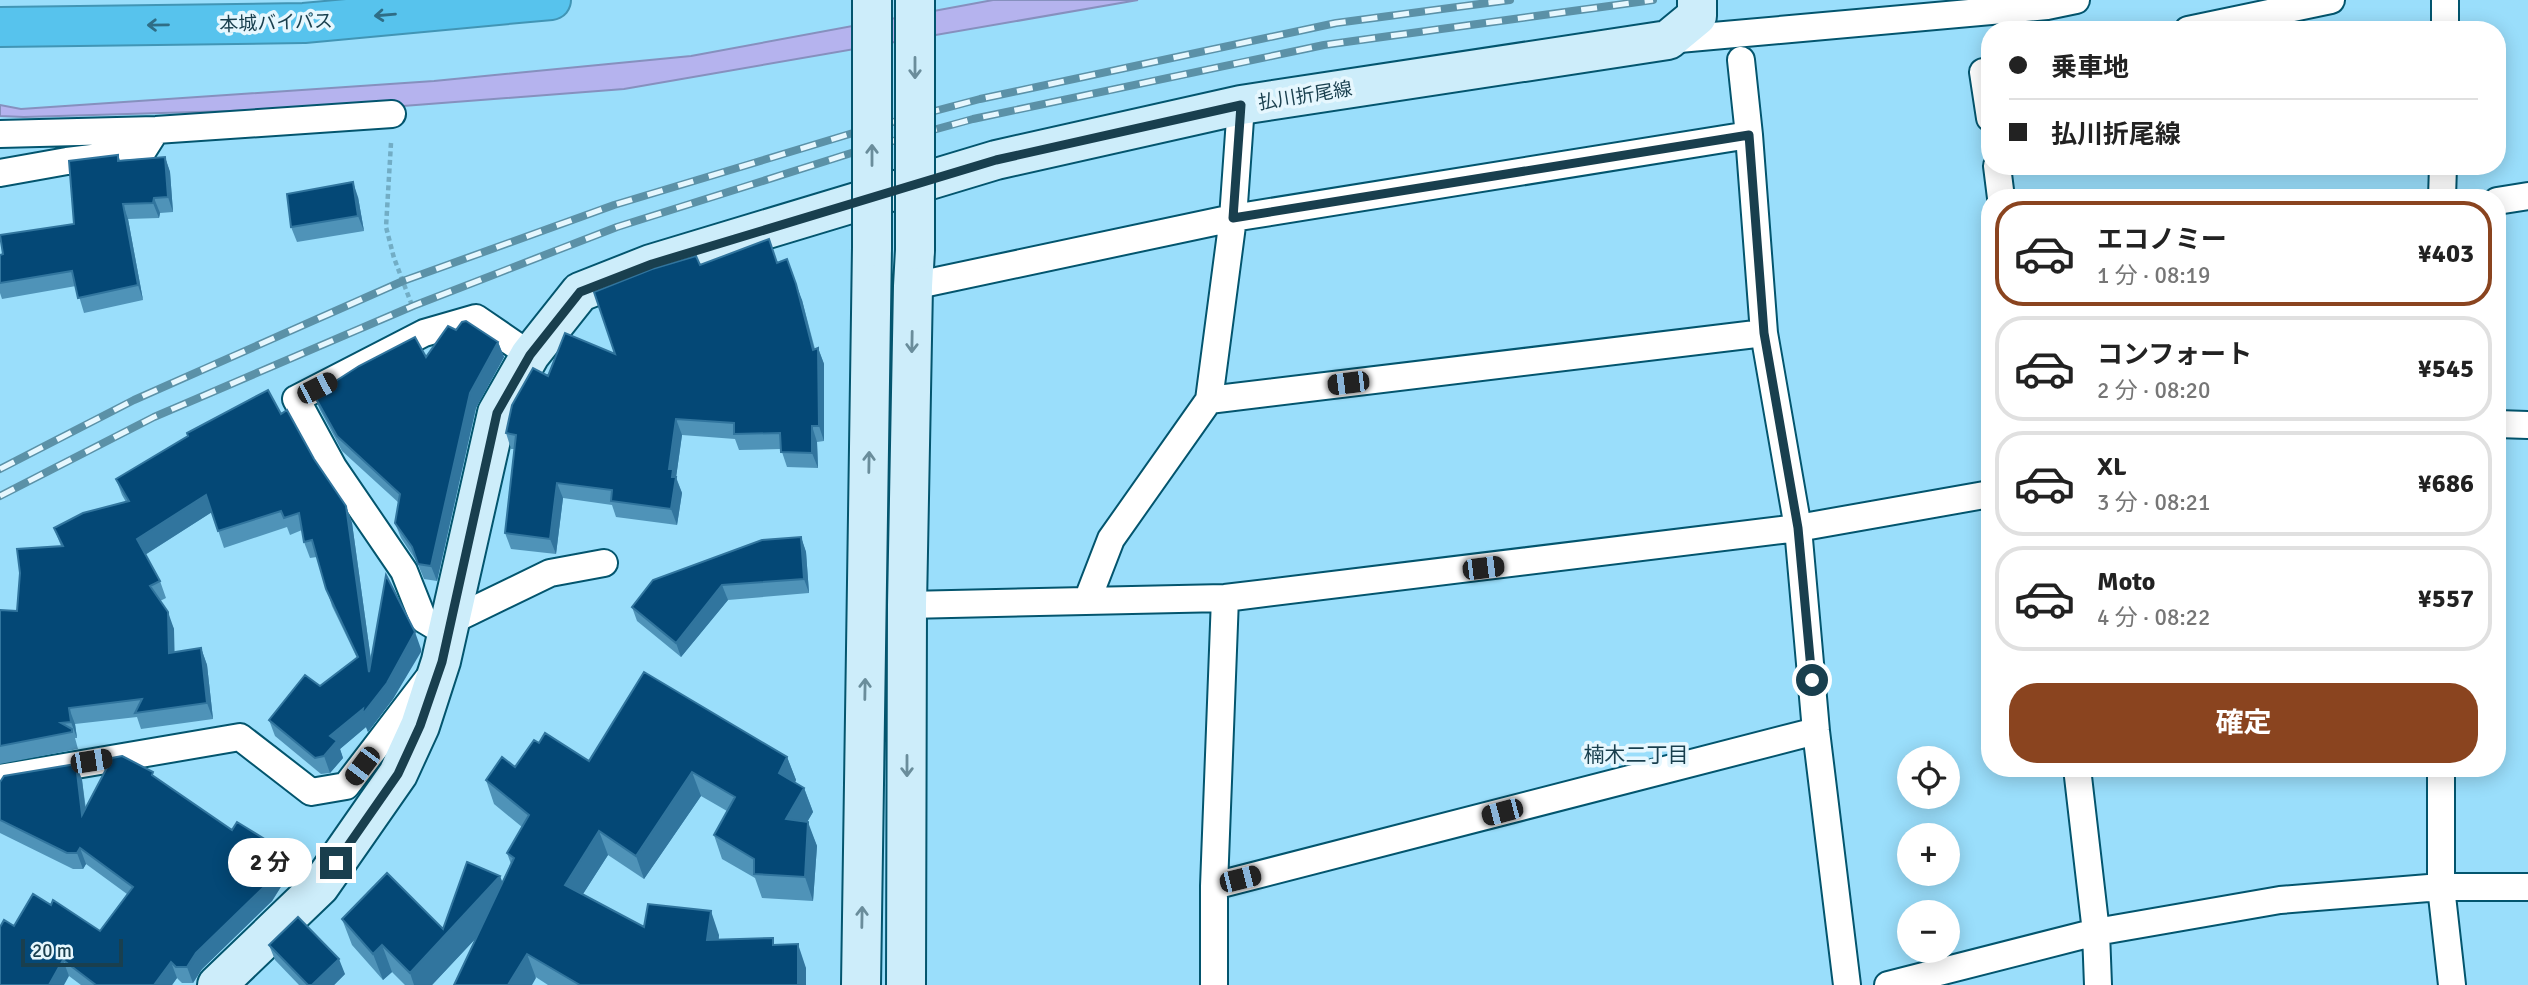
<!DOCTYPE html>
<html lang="ja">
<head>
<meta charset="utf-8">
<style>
	:root { --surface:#fff; --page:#f6f6f6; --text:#222; --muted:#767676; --line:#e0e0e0; --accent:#8a441f }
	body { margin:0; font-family:Signika,"Noto Sans JP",sans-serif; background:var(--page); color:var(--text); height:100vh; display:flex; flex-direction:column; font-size:26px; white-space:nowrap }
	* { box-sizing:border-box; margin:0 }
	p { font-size:23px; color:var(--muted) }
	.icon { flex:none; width:38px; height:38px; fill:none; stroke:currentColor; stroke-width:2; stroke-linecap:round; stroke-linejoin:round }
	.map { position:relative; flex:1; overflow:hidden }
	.sheet { position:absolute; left:1981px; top:189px; width:525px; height:588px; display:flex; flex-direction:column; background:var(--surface); border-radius:28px; box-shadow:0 4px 18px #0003 }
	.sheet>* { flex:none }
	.top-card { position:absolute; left:1981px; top:21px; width:525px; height:154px; border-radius:28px; box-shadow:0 4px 18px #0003; display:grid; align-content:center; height:154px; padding:0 28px; background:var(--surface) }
	.fabs { position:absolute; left:1897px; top:746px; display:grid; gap:14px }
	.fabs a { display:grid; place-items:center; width:63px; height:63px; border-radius:50%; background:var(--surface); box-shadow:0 4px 18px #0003; font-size:35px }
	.scale { position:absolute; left:21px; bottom:18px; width:102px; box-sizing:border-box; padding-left:7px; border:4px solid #193f4e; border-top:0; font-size:19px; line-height:24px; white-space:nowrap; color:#193f4e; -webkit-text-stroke:5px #e6f7fe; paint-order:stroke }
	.end { position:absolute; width:32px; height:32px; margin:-16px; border:9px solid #193f4e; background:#fff; box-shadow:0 0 0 4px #fff }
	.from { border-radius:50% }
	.bubble { position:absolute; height:49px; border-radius:24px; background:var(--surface); box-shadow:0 4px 18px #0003; font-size:23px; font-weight:700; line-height:49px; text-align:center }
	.car { position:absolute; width:21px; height:42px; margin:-21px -10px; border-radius:9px; box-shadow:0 0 5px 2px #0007; background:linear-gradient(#222 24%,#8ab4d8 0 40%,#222 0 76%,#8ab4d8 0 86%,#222 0) }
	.top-card b { display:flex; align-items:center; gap:24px; height:66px; font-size:26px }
	.top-card b+b { border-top:2px solid var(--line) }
	.top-card i { width:18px; height:18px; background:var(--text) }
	ul { padding:12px 0 0; list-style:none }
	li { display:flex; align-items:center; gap:21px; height:105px; margin:0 14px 10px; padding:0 14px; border:4px solid var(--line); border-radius:28px }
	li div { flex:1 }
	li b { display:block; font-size:26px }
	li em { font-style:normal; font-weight:700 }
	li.active { border-color:var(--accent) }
	li>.icon { width:63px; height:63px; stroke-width:1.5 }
	.action { display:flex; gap:14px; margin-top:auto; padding:14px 28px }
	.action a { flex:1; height:80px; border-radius:28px; background:var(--accent); color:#fff; font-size:28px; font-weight:700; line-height:80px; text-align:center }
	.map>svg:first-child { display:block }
</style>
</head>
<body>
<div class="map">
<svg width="2528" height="985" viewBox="0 0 2528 985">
	<rect width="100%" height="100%" fill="#9adefb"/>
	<path fill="#b5b3ee" stroke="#8690be" stroke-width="2" d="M993 0H1138L624 89 403 106 24 117 0 116V105L21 109 434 81 691 56Z"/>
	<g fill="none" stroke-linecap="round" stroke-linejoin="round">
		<defs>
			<path id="street" d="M2188 30 2331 0
				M2445 30V0
				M1668 40 2047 6 2076 0
				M1741 60 1749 135 1764 333 1798 528 1816 731 1847 985
				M1990 71 1983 72 1990 118
				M0 134 156 130 392 114
				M1997 166 2001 198
				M0 173 67 161 142 152 156 130
				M2442 198 2443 166
				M2497 201 2528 196
				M913 286 1233 218 1749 135
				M1209 400 1764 333
				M2497 424 2528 425
				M1087 601 1111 539 1209 400 1233 218 1241 105
				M907 605 1225 598 1798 528 1990 494
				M451 621 550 573 604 563
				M448 634 423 619 404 571 333 467 296 399 424 333 476 318 530 355
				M2077 768 2096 932 2098 985
				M2441 768V887L2452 985
				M0 778 240 737 311 792 346 786 427 680
				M1214 886 1816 731
				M1214 985V886L1225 598
				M1888 985 2096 932 2280 900 2441 887H2528"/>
			<path id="secondary" d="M217 985 320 886 398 774 420 726 441 661 497 413 530 355 580 292 651 264 996 160 1241 105 1668 40 1697 16V0
				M861 985 872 247
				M906 985 907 605 913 286 915 250"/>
			<path id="highway" d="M0 27 304 23 551 0"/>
		</defs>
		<use href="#street" stroke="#03556e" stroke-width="30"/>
		<use href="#secondary" stroke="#03556e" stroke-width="42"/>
		<use href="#highway" stroke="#4195b5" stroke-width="42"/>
		<path stroke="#72adc5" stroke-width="4.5" stroke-dasharray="5 3.5" stroke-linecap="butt" d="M391 143 386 227 394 258 413 308"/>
		<use href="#street" stroke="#fff" stroke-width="26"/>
		<use href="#secondary" stroke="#cdedfa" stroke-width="38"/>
		<use href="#highway" stroke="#57c3ed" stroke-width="38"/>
		<defs>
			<path id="rail" d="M0 469 134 400 403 281 614 205 863 130 980 99 1336 23 1510 0
				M0 496 154 417 413 306 617 227 864 149 973 119 1324 45 1653 0"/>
		</defs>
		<use href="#rail" stroke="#5b91a7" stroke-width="8"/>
		<use href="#rail" stroke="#e6f7fe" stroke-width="5" stroke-dasharray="16" stroke-linecap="butt"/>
		<defs>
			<path id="secondary-bridge" d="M915 0V250
				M872 247V0"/>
		</defs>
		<use href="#secondary-bridge" stroke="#03556e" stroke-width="42" stroke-linecap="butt"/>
		<use href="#secondary-bridge" stroke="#cdedfa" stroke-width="38"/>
	</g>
	<path fill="#4f93b8" d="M118 155 120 160 165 157 170 172 173 212 160 213 159 218 128 219 143 300 84 313 76 286 2 299 0 293V255L74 224Z
		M358 197 364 231 297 242 291 227Z
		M777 262 802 300 815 349 818 348 824 364V441L817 442 818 468 787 467 781 449 739 450 735 439 682 435 676 477 682 493 677 525 616 517 612 505 563 498 556 554 511 549 505 533 514 449H511L506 433 548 376 615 354 700 265Z
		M456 330 498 342 504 357 476 408 437 581 424 579 417 562 401 538 395 523 399 503 342 451 320 410 314 395 426 357Z
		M281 414 346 506 352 523 371 660 421 649 393 699 368 732 366 727 340 749 343 758 330 773 321 774 275 736 269 720 320 686 357 658 332 606 317 557 310 558 304 542 302 530 290 535 287 527 224 548 212 512 145 555 160 581 166 598 160 601 174 629V652L201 648 207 665 213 719 141 729 137 717 75 724 77 738H75L78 749 0 764V610L17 611 61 546 54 528 126 502 122 495 116 479Z
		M801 537 806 552 809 593 728 600 681 657 637 621 632 607Z
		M539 743 589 761 787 757 796 780 795 783 804 788 813 812 807 822 817 846 813 901 762 898 755 878 722 859 714 835 727 811 701 796 644 879 608 855 583 894 644 927 719 935V940L776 945 806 968V985H548L476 938 432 985H405L392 972 383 980 352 945 342 919 443 929 500 876 502 882 511 864 507 853 522 827 494 804 486 780 515 767Z
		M76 764 82 780 86 809 155 777 232 830 287 853 292 869 272 901 202 969 193 983H182L177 978 172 985H81L69 976 14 926 51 905 100 931 127 894 86 864 83 869H73L0 833V782Z
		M269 945 345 974 334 985H299L275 960Z"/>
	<path fill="#31759e" d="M165 157 170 172 173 212 168 197Z
		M353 182 358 197 364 231 358 216Z
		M154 198 160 213 159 218 153 203Z
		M123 204 128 219 143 300 138 285Z
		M796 284 802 300 818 364V348L824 364V441L819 426 813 350Z
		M498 342 504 357 476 408 437 581 431 566 470 393Z
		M676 419 682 435 676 478 682 493 677 525 671 509 669 469Z
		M812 426 817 442 818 468 812 453Z
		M557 483 563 498 556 554 550 539Z
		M206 495 212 512 143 556 137 539Z
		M346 506 352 523 375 689 369 672Z
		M801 537 806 552 809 593 804 579Z
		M722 585 728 600 681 657 676 643Z
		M168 612 174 629 175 669 169 653Z
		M415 632 421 649V652L393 699 368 732 366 727 340 749 343 758 330 773 324 756 330 736Z
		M201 648 207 665 213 719 207 703Z
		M69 708 75 724 77 738 71 722Z
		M787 757 796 780 787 797 779 773Z
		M76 764 82 780 88 832 82 815Z
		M692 772 701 796 644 879 636 856Z
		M804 788 813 812 795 843 786 819Z
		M808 822 817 846 813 901 805 877Z
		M599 831 608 855 574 908 565 885Z
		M80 848 86 864 83 869 77 853Z
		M287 853 292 869 272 901 202 969 193 983 187 967 196 953Z
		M500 876 510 902 432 985H414L410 973Z
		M711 911 719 935 715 964 707 940Z
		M798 944 806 968V985H798Z
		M382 945 392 972 383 980 373 954Z
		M527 954 536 978 532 985H508Z
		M339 959 345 974 334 985H312Z
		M63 960 69 976 64 985H49Z
		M171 962 177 978 172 985H154Z"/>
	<path fill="#044876" stroke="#31759e" stroke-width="2" d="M118 155V161L165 157 168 197 154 198 153 203 123 204 138 285 78 298 72 271 0 283V255L3 254 0 235 74 224 69 161Z
		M353 182 358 216 291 227 287 194Z
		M769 239 777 263 787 259 796 284 813 350 818 348 819 426H812V453L781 452 780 433 734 434V423L676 419 669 469H673L672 477H676L671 509 611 501 612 490 557 483 550 539 505 533 516 435 506 433 512 405 533 368 548 376 565 333 615 354 594 292 652 269 696 256 700 265Z
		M466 321 498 342 470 393 431 566 418 564 412 547 395 523 400 494 337 436 314 395 359 366 415 337 426 357 448 326 456 330 462 322Z
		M268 390 281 414 287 410 314 459 346 506 369 672 386 575 415 632 387 683 362 715 363 709 330 736 337 741 324 756 315 758 269 720 305 675 320 686 358 657 326 589 312 540 304 542 299 513 284 518 281 511 218 531 206 495 137 539 160 581 150 586 168 612 169 653 201 648 207 703 135 713 142 699 69 708 71 722 61 723 72 729V732L0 746V610L17 611 20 573 17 549 63 546 54 528 83 513 129 501 116 479 188 436 187 433Z
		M801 537 804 579 722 585 676 643 632 607 653 580 762 540Z
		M644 672 787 757 779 773 804 788 786 819 808 822 805 877 754 874V859L714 835 735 797 692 772 636 856 599 831 565 885 644 927 648 904 711 911 707 940 773 938V945L798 944V985H580L527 954 508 985H454L514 858 507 853 529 815 486 780 502 757 515 767 534 740 539 743 545 733 589 761Z
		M122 756 153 772 152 775 232 830 237 822 287 853 266 885 196 953 187 967H176L171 962 154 985H96L63 960 49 985H0V927L4 920 14 926 33 894 51 905 53 900 100 931 133 887 80 848 77 853H67L0 820V782L4 776 76 764 82 815 112 758Z
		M467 862 500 876 410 973 382 945 373 954 342 919 387 873 443 929Z
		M298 917 339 959 312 985H308L269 945Z"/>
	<defs><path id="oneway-shaft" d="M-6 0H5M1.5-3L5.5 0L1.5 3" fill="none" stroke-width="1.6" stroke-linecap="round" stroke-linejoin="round" transform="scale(1.75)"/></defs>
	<g stroke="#2f6d86">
		<use href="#oneway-shaft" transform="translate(385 15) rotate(175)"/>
		<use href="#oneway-shaft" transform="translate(158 25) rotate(179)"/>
	</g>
	<g stroke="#6a8d9b">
		<use href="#oneway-shaft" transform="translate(915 68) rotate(90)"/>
		<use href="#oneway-shaft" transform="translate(872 155) rotate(-90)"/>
		<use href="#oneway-shaft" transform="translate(912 342) rotate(91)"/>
		<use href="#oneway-shaft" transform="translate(869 462) rotate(-89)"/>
		<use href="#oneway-shaft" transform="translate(865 689) rotate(-89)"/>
		<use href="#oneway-shaft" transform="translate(907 766) rotate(90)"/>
		<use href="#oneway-shaft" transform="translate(862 917) rotate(-89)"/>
	</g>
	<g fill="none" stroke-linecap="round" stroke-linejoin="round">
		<path stroke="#193f4e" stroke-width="9" d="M336 863 398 774 420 726 442 662 497 413 530 355 580 292 652 264 996 160 1241 105 1233 218 1749 135 1764 333 1798 528 1812 680"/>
	</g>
	<g text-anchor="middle" stroke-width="7" stroke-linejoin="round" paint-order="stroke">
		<g font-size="19" fill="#193f4e" stroke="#e6f7fe">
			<text transform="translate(276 22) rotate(-2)" y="7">本城バイパス</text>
			<text transform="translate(1305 95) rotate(-9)" y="7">払川折尾線</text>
		</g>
		<g font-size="21" fill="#193f4e" stroke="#e6f7fe">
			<text x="1636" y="762">楠木二丁目</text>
		</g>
	</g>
</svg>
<div class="fabs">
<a><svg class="icon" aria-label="locate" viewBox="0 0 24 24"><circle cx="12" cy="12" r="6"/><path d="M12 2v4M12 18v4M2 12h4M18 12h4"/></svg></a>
<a>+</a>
<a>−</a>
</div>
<div class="scale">20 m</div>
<i class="end from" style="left:1812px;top:680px"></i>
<i class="end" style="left:336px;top:863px"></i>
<div class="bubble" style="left:228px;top:838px;width:84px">2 分</div>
<i class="car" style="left:1348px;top:383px;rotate:263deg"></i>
<i class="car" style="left:317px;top:388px;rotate:63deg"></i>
<i class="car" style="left:1483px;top:568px;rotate:83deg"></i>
<i class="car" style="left:91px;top:761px;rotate:81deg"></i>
<i class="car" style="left:362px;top:766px;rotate:217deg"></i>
<i class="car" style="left:1502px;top:812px;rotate:255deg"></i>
<i class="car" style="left:1240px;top:879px;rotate:76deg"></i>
<div class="top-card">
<b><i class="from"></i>乗車地</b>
<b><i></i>払川折尾線</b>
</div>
<section class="sheet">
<ul>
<li class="active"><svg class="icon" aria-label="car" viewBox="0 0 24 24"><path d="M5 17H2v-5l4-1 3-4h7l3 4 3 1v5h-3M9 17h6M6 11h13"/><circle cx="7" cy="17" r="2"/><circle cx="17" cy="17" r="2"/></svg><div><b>エコノミー</b><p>1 分 · 08:19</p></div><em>¥403</em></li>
<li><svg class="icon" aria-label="car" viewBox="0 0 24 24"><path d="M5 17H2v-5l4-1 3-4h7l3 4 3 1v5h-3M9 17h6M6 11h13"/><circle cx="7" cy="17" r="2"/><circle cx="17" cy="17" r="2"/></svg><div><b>コンフォート</b><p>2 分 · 08:20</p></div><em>¥545</em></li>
<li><svg class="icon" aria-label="car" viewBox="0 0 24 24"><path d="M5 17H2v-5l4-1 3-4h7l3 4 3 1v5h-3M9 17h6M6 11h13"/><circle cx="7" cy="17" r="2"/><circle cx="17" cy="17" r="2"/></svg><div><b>XL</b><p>3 分 · 08:21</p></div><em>¥686</em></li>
<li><svg class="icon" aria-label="car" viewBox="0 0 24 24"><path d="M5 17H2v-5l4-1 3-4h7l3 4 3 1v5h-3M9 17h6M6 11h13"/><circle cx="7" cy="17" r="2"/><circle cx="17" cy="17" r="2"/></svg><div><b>Moto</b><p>4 分 · 08:22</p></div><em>¥557</em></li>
</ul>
<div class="action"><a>確定</a></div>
</section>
</div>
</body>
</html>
